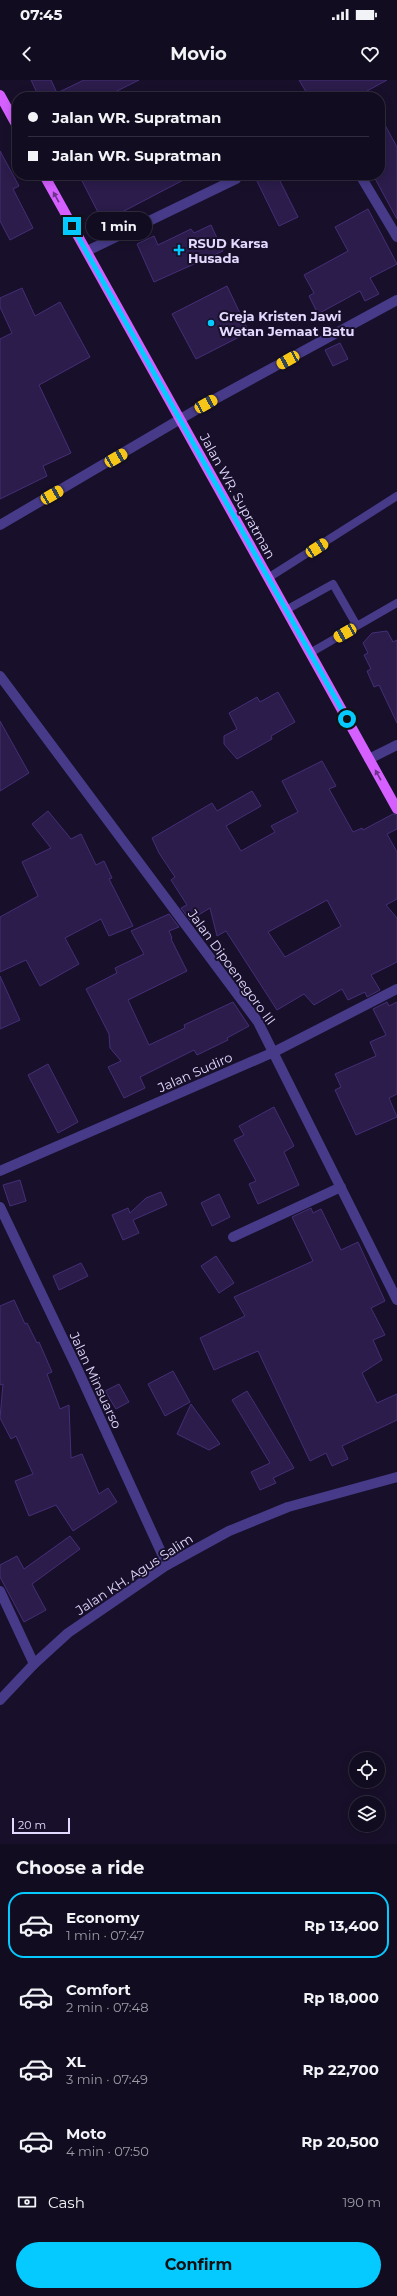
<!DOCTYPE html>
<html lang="en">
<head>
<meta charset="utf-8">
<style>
	:root { --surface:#120c20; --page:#1f1a2d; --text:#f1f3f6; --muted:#9c9ba5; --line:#312c3e; --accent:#05caff }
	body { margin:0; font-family:Montserrat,sans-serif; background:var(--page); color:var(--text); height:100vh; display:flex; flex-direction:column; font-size:15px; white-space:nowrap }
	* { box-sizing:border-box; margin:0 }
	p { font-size:13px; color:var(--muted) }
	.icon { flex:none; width:22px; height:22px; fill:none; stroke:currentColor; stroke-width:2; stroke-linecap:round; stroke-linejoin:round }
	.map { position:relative; height:1764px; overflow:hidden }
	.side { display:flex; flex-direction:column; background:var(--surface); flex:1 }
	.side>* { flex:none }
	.banner { position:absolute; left:12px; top:12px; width:373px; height:88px; border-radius:16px; box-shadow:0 2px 10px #0003,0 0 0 1px var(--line); display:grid; align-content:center; height:88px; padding:0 16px; background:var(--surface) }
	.controls { position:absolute; left:349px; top:1672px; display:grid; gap:8px }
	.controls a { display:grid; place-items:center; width:36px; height:36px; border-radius:50%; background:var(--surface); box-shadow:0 2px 10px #0003,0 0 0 1px var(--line); font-size:20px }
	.scale { position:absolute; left:12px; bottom:10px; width:58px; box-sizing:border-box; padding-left:4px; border:2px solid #e2d9ff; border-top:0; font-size:11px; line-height:14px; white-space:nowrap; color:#e2d9ff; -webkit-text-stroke:3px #18102a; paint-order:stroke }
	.end { position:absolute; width:18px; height:18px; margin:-9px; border:5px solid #05caff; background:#111; box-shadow:0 0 0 2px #111 }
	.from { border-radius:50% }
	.bubble { position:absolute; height:28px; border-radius:14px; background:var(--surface); box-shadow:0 2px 10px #0003,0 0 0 1px var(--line); font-size:13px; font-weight:700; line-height:28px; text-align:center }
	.car { position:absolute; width:12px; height:24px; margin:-12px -6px; border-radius:5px; box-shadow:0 0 3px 1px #0007; background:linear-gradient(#f5c518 24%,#345 0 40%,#f5c518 0 76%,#345 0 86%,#f5c518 0) }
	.banner b { display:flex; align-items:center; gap:14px; height:38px; font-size:15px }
	.banner b+b { border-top:1px solid var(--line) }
	.banner i { width:10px; height:10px; background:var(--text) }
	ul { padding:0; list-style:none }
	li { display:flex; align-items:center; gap:12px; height:66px; margin:0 8px 6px; padding:0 8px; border:2px solid transparent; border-radius:16px }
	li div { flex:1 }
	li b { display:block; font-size:15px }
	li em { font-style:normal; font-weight:700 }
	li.current { border-color:var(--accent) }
	li>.icon { width:36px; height:36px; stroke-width:1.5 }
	h2 { padding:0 16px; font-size:18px; line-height:48px }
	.pay { display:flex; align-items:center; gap:10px; height:44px; padding:0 16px; font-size:15px }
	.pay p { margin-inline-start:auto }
	.primary-button { display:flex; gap:8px; margin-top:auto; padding:8px 16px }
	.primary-button a { flex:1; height:46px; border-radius:24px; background:var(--accent); color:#111; font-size:16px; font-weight:700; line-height:46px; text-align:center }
	.status { display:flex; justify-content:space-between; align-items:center; height:28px; padding:0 20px; background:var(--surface); direction:ltr }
	.status svg { height:11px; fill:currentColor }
	header { display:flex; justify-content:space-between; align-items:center; height:52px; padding:0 16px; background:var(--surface); font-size:18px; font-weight:700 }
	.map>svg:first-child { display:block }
</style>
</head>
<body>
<div class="status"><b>07:45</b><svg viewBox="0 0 49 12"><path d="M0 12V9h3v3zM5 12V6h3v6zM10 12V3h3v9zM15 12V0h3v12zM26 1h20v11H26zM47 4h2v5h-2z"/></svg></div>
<header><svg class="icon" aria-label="back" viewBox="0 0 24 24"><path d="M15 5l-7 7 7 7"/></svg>Movio<svg class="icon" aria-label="heart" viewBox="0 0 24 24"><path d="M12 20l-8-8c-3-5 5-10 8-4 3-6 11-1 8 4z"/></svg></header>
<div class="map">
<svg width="397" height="1764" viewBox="0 0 397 1764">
	<rect width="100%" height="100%" fill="#18102a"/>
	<path fill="#2b1c4b" stroke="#452e77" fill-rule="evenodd" d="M31 0H51L57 13 84 0H139L105 17H39Z
		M299 0H387L367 11 370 17H309Z
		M380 36 397 67V139L373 95H380Z
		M0 71 19 106 13 109 33 148 10 160 0 141Z
		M79 95H193L103 142Z
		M254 95H277L298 137 279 146Z
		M368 129 397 184 370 198 379 214 365 221 360 211 318 234 309 216 314 213 304 195 348 171 335 147Z
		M211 145 223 171 154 202 137 164 154 156 158 165 191 149 194 153Z
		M227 206 249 252 196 279 172 234Z
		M22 208 35 236 60 222 90 277 39 305 71 373 43 386 47 396 0 419V259L12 253 0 227V218Z
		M340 263 348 279 333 286 325 270Z
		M387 551 393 562 397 560V643L379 605 374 607 367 591 371 589 364 575 368 573 363 563 372 553Z
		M278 612 295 642 271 656 272 659 237 679 224 664V656L237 649 229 633 257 617 260 622Z
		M0 641 29 693 0 711Z
		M322 681 336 706 329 709 353 752 362 748 363 750 393 734 397 735V749L387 754 397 772V819L386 825 397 838V882L371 895 380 910 367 917 365 912 348 920 342 909 314 925 304 914 277 930 226 851 217 856 210 828 190 840 181 828 187 825 171 800 175 797 159 773 152 758 212 723 217 731 252 711 261 726 226 746 241 771 275 752 271 746 298 732 282 701ZM327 820 341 846 285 877 268 852Z
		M48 731 71 759 81 754 96 785 104 781 112 798 109 799 133 846 109 856 101 839 65 858 79 884 40 906 26 880 0 892V837L38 816 22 782 51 768 32 744Z
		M169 834 179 847 169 851 172 858 171 859 187 891 128 920 149 965 185 948 184 945 233 922 249 946 227 958 228 960 197 975 194 970 140 997 145 1008 124 1018 108 987 121 981 110 968 109 954 86 909 117 893 115 888 144 874 131 851Z
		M0 896 20 940 0 949Z
		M387 922 389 926 397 922V1014L389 1018 397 1037 356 1055 335 1010 341 1007 335 994 376 976 370 962 386 955 373 929Z
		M48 984 78 1042 58 1053 28 995Z
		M274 1027 294 1066 284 1072 299 1105 258 1124 249 1104 256 1101 234 1060 244 1055 239 1046Z
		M20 1100 26 1121 10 1126 3 1105Z
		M161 1112 167 1125 133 1140 139 1153 123 1160 112 1135 128 1128 130 1133 146 1118Z
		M219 1114 230 1137 212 1146 201 1123Z
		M311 1128 313 1133 321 1129 341 1170 358 1162 385 1221 371 1228 385 1255 373 1260 382 1280 362 1293 377 1323 397 1314V1340L342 1366 348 1379 332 1386 326 1373 310 1381 258 1271 214 1290 200 1258 245 1236 234 1217 313 1181 292 1137Z
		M216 1176 234 1203 219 1213 201 1186Z
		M81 1183 88 1196 59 1210 53 1196Z
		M14 1220 25 1244 27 1243 37 1263 39 1262 52 1292 47 1294 60 1329 69 1325 71 1378 82 1374 99 1414 108 1408 117 1422 73 1451 56 1425 29 1436 15 1401 33 1394 16 1356 11 1359 0 1338 3 1304 0 1305V1226Z
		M173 1291 190 1322 165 1336 148 1304Z
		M119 1304 129 1322 116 1329 105 1311Z
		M247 1311 294 1388 273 1398 276 1403 260 1410 251 1392 270 1383 232 1320Z
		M191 1324 220 1364 209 1370 177 1354Z
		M70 1456 80 1469 32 1504 46 1530 24 1542 0 1497V1485L17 1476 24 1489Z"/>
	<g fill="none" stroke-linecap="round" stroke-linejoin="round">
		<path stroke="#473b89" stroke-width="8" d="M268 498 397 416
			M286 530 333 504 357 546
			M310 573 397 523"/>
		<path stroke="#473b89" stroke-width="10" d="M360 95 397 157
			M87 171 236 99
			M0 445 206 324 397 220
			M0 596 258 942 397 1220
			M369 679 397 665
			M0 1091 274 972 397 909
			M0 1127 76 1286 167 1485
			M233 1157 341 1107
			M0 1511 34 1584"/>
		<path stroke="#473b89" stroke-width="10" d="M0 1620 34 1584 68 1553 167 1485 229 1451 288 1427 397 1397"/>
		<path stroke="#d560ff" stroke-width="10" d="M0 15 17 46
			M44 95 397 729"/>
	</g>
	<defs><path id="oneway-solid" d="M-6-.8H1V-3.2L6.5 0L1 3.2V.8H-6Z"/></defs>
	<g fill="#6d348a">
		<use href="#oneway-solid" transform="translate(56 117) rotate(-119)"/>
		<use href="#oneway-solid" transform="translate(378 695) rotate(-119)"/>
	</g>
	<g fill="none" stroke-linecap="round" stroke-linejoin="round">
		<path stroke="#05caff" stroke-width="5" d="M72 146 347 639"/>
	</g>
	<g fill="#05caff" stroke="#18102a" stroke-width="1.5">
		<path d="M177 164h4v4h4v4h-4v4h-4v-4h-4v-4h4z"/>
		<circle cx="211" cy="243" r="4"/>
	</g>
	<g text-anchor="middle" stroke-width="4" stroke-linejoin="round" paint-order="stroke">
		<g font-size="13" font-weight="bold" fill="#e2d9ff" stroke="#18102a" text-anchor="start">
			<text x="188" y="168">RSUD Karsa<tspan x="188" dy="15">Husada</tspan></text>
			<text x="219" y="241">Greja Kristen Jawi<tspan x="219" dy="15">Wetan Jemaat Batu</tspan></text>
		</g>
		<g font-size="13" fill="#e2d9ff" stroke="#18102a">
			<text transform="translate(238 416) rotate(61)" y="5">Jalan WR. Supratman</text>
			<text transform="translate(232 887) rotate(54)" y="5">Jalan Dipoenegoro III</text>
			<text transform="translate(195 992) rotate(-24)" y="5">Jalan Sudiro</text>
			<text transform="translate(96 1300) rotate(65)" y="5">Jalan Minsuarso</text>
			<text transform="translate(134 1494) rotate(-33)" y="5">Jalan KH. Agus Salim</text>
		</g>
	</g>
</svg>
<div class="controls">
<a><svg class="icon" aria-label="locate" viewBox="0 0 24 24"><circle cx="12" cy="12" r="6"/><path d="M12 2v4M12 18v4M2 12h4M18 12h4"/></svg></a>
<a><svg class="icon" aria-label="layers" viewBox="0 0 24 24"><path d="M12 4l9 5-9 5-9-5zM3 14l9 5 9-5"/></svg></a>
</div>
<div class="scale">20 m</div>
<i class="end from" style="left:347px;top:639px"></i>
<i class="end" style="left:72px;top:146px"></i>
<div class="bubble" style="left:86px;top:132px;width:66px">1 min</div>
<i class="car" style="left:288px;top:280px;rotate:241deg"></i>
<i class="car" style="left:206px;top:324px;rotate:61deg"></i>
<i class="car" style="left:116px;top:378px;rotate:60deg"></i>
<i class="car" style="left:52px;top:415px;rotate:60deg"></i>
<i class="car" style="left:317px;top:468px;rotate:57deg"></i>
<i class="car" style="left:345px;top:553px;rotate:240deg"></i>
<div class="banner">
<b><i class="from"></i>Jalan WR. Supratman</b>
<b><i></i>Jalan WR. Supratman</b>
</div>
</div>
<section class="side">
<h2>Choose a ride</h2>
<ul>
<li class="current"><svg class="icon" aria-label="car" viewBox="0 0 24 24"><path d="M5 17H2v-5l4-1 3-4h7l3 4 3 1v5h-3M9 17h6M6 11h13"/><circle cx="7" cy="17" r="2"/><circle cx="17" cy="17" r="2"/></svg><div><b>Economy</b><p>1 min · 07:47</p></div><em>Rp 13,400</em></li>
<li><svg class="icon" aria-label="car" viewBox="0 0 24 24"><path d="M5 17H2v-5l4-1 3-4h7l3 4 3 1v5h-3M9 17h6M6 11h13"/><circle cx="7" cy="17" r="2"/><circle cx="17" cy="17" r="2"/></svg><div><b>Comfort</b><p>2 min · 07:48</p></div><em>Rp 18,000</em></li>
<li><svg class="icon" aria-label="car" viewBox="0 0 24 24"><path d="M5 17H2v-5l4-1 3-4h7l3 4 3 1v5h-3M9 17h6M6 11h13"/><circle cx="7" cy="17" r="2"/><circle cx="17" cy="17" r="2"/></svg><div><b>XL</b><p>3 min · 07:49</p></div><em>Rp 22,700</em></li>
<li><svg class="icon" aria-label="car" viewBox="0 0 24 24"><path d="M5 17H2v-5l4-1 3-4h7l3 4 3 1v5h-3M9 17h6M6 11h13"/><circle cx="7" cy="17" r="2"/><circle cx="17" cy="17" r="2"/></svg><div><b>Moto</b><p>4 min · 07:50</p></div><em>Rp 20,500</em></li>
</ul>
<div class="pay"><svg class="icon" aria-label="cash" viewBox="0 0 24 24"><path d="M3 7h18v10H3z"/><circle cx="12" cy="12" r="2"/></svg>Cash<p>190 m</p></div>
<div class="primary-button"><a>Confirm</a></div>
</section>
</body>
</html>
